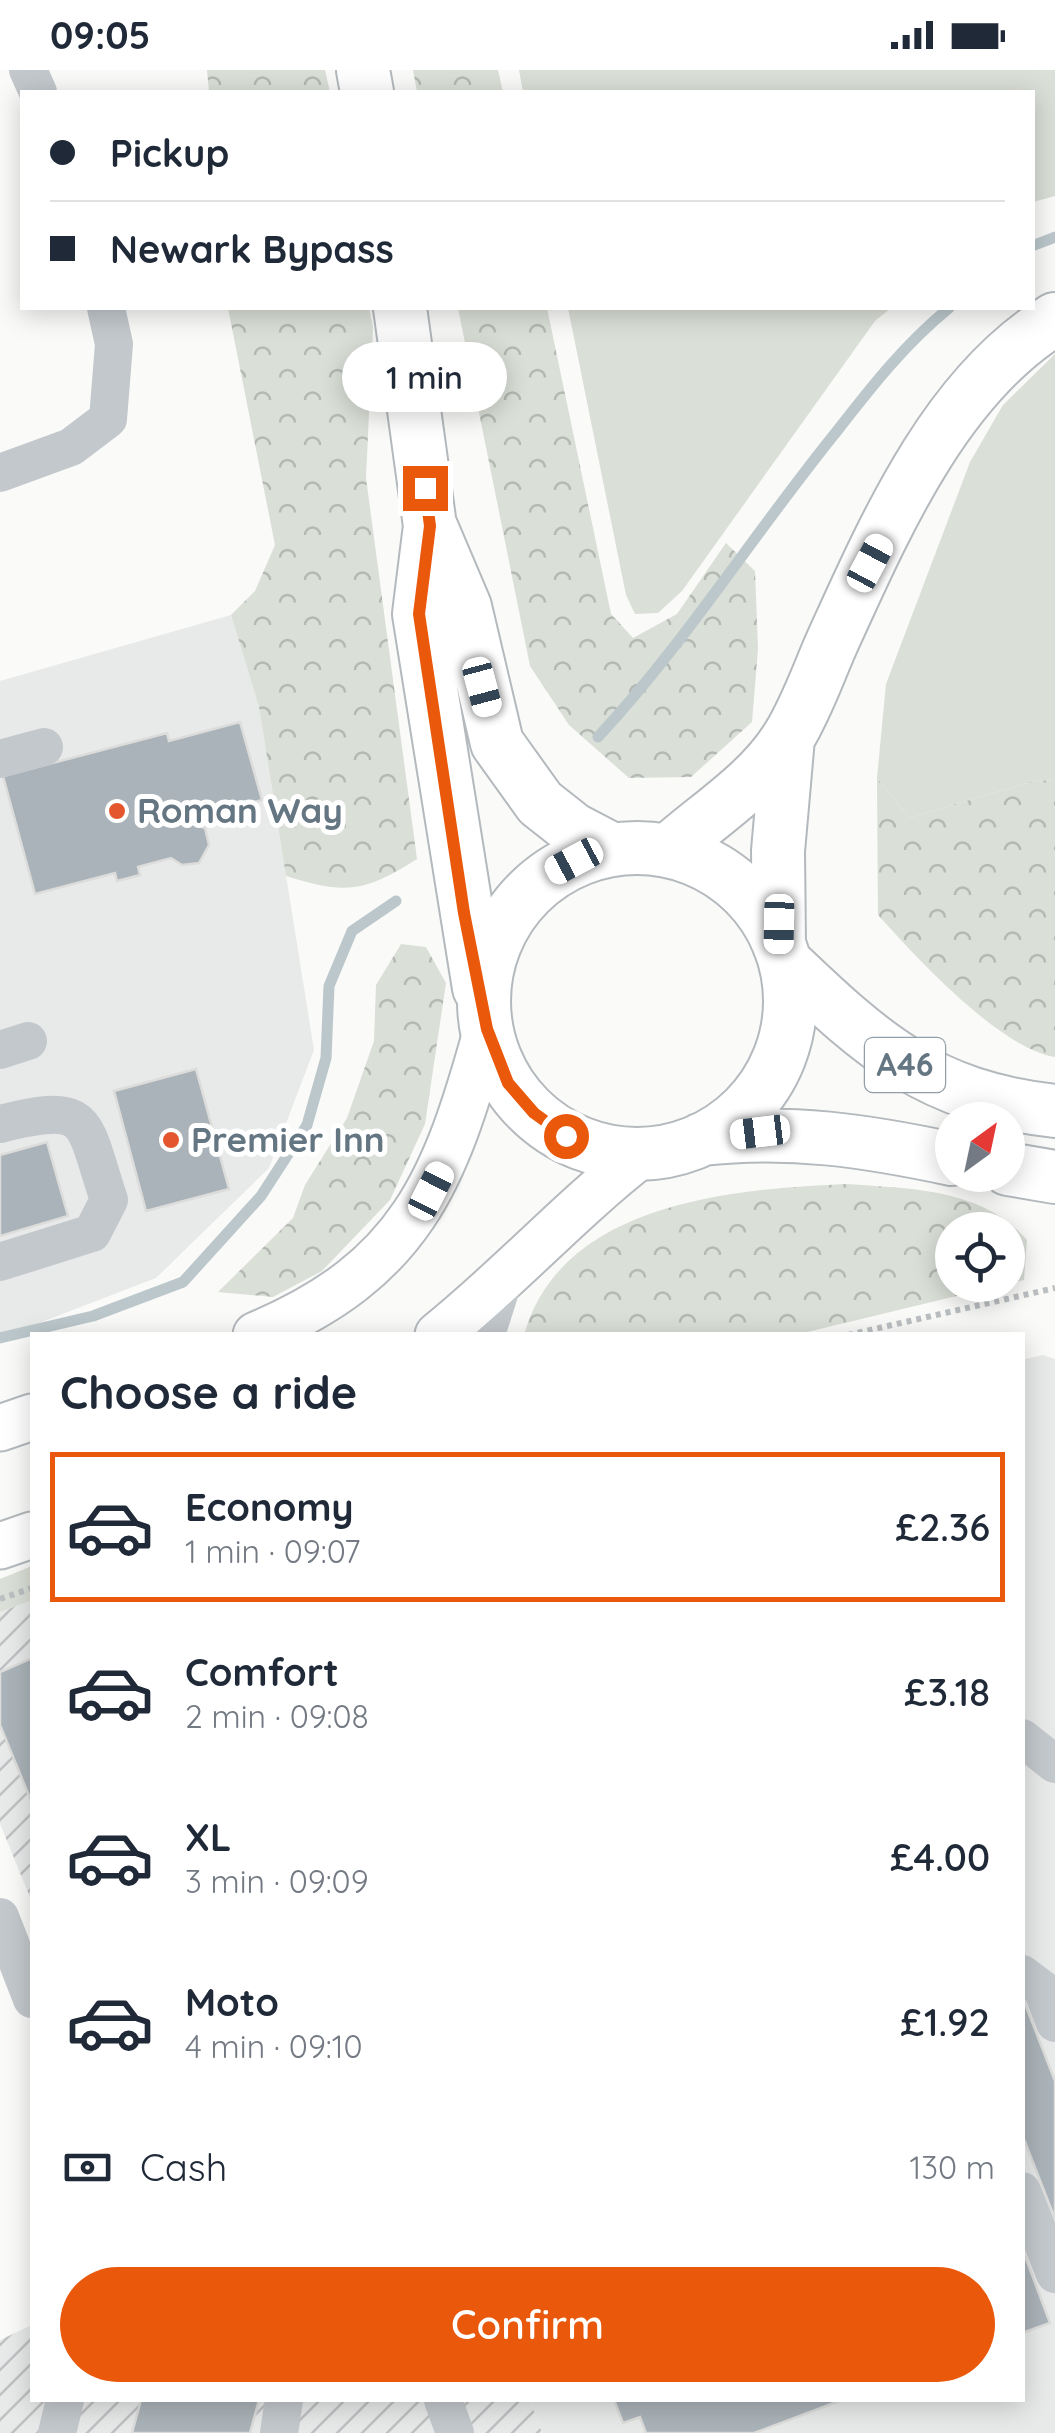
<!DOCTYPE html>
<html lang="en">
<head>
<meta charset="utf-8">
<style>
	:root { --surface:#fff; --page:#f6f6f7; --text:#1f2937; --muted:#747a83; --line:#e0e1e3; --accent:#ea580c }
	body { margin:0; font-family:Quicksand,sans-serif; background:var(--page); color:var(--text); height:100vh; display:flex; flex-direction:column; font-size:38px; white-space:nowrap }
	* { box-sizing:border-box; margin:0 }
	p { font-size:32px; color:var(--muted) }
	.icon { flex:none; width:55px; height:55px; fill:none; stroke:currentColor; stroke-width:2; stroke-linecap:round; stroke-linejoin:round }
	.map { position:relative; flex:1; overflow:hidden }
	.drawer { position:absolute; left:30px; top:1262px; width:995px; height:1070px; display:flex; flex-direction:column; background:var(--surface); border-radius:0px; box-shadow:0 5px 25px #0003 }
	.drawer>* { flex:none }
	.guide { position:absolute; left:20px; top:20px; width:1015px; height:220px; border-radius:0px; box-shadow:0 5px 25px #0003; display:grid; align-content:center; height:220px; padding:0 30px; background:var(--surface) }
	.needle { width:65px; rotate:33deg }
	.fabs { position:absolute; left:935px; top:1032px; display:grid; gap:20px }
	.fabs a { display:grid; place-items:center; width:90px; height:90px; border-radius:50%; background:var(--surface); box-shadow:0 5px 25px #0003; font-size:50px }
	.end { position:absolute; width:45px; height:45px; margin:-22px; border:12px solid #ea580c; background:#fff; box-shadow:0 0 0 5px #fff }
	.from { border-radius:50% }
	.bubble { position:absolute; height:70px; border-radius:35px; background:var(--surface); box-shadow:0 5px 25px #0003; font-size:32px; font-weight:600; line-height:70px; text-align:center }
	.car { position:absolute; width:30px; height:60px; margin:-30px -15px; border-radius:12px; box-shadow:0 0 8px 2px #0007; background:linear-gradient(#fff 24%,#345 0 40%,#fff 0 76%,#345 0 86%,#fff 0) }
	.guide b { display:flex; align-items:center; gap:35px; height:95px; font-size:38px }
	.guide b+b { border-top:2px solid var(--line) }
	.guide i { width:25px; height:25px; background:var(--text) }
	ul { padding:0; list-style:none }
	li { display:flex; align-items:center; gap:30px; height:150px; margin:0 20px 15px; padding:0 10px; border:5px solid transparent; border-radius:0px }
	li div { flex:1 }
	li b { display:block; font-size:38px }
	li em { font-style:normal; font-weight:600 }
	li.selected { border-color:var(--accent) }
	li>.icon { width:90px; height:90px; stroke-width:1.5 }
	h2 { padding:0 30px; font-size:45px; line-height:120px }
	.pay { display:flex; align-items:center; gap:25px; height:110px; padding:0 30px; font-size:38px }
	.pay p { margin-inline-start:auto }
	.cta { display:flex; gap:20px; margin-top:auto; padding:20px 30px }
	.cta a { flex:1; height:115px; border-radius:60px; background:var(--accent); color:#fff; font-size:40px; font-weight:600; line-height:115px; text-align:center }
	.status { display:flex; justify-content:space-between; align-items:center; height:70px; padding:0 50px; background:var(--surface); direction:ltr }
	.status svg { height:28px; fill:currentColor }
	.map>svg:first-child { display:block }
</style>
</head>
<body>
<div class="status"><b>09:05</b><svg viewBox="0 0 49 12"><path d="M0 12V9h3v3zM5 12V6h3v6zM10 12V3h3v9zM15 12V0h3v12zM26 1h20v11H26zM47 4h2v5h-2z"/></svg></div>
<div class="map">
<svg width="1055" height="2363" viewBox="0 0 1055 2363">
	<defs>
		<pattern id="industrial-furrows" width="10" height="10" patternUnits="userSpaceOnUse" patternTransform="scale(2.5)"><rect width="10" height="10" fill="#e8e9e9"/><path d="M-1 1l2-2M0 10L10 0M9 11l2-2" fill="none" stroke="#c0c1c2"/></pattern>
		<pattern id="forest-crowns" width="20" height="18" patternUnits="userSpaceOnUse" patternTransform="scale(2.5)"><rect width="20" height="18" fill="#dadfd7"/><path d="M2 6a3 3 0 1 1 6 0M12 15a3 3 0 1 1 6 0" fill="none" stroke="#b4b9b4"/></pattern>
	</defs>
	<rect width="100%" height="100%" fill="#fafaf8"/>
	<path fill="#e8e9e9" d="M231 545 259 637 314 980 269 1098 156 1208 0 1268V611Z
		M1043 1285 1055 1289V2363H542L530 2330H1022V1290Z"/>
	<path fill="url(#industrial-furrows)" d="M32 1530V1832L0 1754V1542Z
		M32 2255V2330H530L542 2363H0V2270Z"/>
	<path fill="#dadfd7" d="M519 0H1055V126L1033 132 1032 22H523Z
		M568 238H891L875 251 682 521 658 543 635 544 626 525Z
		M1055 284V711L1037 710 909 748 877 708 886 614 970 392 1003 335Z
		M32 1496V1530L0 1542V1509Z"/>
	<path fill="url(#forest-crowns)" d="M207 0H325L330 22H209Z
		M413 0H498L503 22H417Z
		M228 238H369L373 257 366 408 417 789C365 822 346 825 286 806L259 637 231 545 255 521 275 475Z
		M458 238H547L611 544 633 568 677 544 726 473 755 501 758 579 752 652 691 707 629 708 569 655 530 596Z
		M877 708 909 748 1037 710 1055 711V987C999 978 916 887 878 845Z
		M401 874 426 877 446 913 425 1054 390 1130 322 1201 273 1227 218 1222 293 1148 305 1115 347 1048 374 971 376 915Z
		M847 1114C912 1119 982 1118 1027 1170L1024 1210 1008 1214V1160H952V1215H1002L795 1265H524C561 1132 734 1119 847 1114Z"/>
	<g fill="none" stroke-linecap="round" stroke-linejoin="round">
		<path stroke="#bbc7cb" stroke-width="11" d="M1032 176 1055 167
			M598 667C686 572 755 462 837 361 872 316 905 274 949 238
			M0 1268 93 1246 183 1212 261 1126 307 1055 326 988 329 916 352 861 396 831"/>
	</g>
	<path fill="#aab3b9" stroke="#dcdcda" stroke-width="2.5" d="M240 652 262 730 184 751 205 758 209 775 199 793 182 795 171 788 138 797 140 805 117 811 115 803 35 824 3 706 167 663 169 671Z
		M196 999 229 1119 146 1141 114 1021Z
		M196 999 229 1119 146 1141 114 1021Z
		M47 1072 68 1146 0 1166V1085Z
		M32 1588V1733L0 1655V1602Z
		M1022 1926 1055 2011V2149L1022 2064Z
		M1022 2178 1050 2253 1022 2263Z
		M141 2330H259L250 2363H132Z
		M614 2330H842L754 2363H646L640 2347 623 2353Z"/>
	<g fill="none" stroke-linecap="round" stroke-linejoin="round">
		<defs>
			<path id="major" d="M256 1265C411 1200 445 1111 487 959
				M438 1265C509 1208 570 1140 642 1084
				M0 1358 32 1347
				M0 1476 32 1465"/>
			<path id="highway" d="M363 0 367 22
				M400 238 430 456 419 544 479 918
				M431 457 465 537 497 673 540 733 573 759 613 780
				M484 931a153 153 0 1 1 306 0a153 153 0 1 1-306 0Z
				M668 781C708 745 760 714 789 666 807 637 819 601 833 570 885 456 945 316 1055 249
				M779 875 778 781 788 668
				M785 892C873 976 929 1027 1055 1041
				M702 1069C789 1059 867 1071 952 1089
				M1008 1099 1055 1107"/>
		</defs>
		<use href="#major" stroke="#b5babe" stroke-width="49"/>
		<use href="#highway" stroke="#b4b9bd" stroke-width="56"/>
		<path stroke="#bbbfc2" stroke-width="6" stroke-dasharray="5 5" stroke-linecap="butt" d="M848 1265 1055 1218
			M0 1529 32 1518"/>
		<path stroke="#c3c8cc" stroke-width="38" d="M28 0 38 22
			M0 403 71 377 108 349 114 274 106 238
			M0 689 44 677
			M0 980 28 971
			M0 1054C92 1031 82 1049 109 1130L92 1163 0 1192
			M486 1265 503 1211
			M1022 1668 1055 1694
			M0 1847 32 1929
			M1022 1904 1042 1919 1055 1953
			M1022 2121 1055 2204
			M443 2330 455 2363
			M57 2363 65 2330
			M279 2363 284 2330"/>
		<use href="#major" stroke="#fff" stroke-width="45"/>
		<use href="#highway" stroke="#fff" stroke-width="52"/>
	</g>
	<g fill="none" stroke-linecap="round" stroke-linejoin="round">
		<path stroke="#ea580c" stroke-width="12" d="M425 418 430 456 419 544 464 843 487 959 508 1013 534 1043 566 1066"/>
	</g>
	<g fill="#e4572e" stroke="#fff" stroke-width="4">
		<circle cx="117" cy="741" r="10"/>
		<circle cx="171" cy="1070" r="10"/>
	</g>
	<g text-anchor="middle" stroke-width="10" stroke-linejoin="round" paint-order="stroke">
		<rect fill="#fff" stroke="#939fa8" stroke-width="2.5" x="865" y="968" width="80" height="54" rx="8"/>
		<g font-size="32" font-weight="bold" fill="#657683">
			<text x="905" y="1006">A46</text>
		</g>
		<g font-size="35" font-weight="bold" fill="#657683" stroke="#fff" text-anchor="start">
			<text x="137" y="753">Roman Way</text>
			<text x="191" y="1082">Premier Inn</text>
		</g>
	</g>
</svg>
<div class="fabs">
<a><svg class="needle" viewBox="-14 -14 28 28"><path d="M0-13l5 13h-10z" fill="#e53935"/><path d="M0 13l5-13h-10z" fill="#747a83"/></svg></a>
<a><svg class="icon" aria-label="locate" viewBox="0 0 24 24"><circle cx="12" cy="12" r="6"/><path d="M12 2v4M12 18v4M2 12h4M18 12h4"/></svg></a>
</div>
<i class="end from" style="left:566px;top:1066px"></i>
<i class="end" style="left:425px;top:418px"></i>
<div class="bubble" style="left:342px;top:272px;width:165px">1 min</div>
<i class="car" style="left:870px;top:493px;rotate:28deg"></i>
<i class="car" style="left:482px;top:617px;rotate:165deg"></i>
<i class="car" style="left:574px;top:791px;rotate:242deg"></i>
<i class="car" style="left:779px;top:854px;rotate:181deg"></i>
<i class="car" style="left:760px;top:1062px;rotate:263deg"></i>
<i class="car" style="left:431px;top:1121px;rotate:27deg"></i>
<div class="guide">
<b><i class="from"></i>Pickup</b>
<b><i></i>Newark Bypass</b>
</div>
<section class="drawer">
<h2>Choose a ride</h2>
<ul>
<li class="selected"><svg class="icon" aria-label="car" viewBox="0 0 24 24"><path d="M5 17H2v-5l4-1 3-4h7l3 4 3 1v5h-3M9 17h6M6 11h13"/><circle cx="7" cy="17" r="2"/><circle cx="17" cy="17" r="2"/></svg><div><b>Economy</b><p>1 min · 09:07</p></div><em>£2.36</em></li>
<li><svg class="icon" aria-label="car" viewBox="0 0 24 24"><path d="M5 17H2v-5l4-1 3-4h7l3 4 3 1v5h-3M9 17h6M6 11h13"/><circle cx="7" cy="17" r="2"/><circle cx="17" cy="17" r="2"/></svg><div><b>Comfort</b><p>2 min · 09:08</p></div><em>£3.18</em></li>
<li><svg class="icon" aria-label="car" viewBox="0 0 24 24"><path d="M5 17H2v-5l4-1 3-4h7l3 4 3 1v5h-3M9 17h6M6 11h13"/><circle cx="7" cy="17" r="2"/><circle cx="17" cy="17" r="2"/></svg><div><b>XL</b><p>3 min · 09:09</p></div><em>£4.00</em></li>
<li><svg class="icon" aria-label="car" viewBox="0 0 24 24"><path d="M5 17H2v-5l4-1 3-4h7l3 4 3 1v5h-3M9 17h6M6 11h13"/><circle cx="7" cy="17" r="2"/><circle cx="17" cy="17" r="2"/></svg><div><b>Moto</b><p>4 min · 09:10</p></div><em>£1.92</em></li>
</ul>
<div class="pay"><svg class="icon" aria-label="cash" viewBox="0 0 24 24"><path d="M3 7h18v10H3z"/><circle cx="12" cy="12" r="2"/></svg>Cash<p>130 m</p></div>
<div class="cta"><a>Confirm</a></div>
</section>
</div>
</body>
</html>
